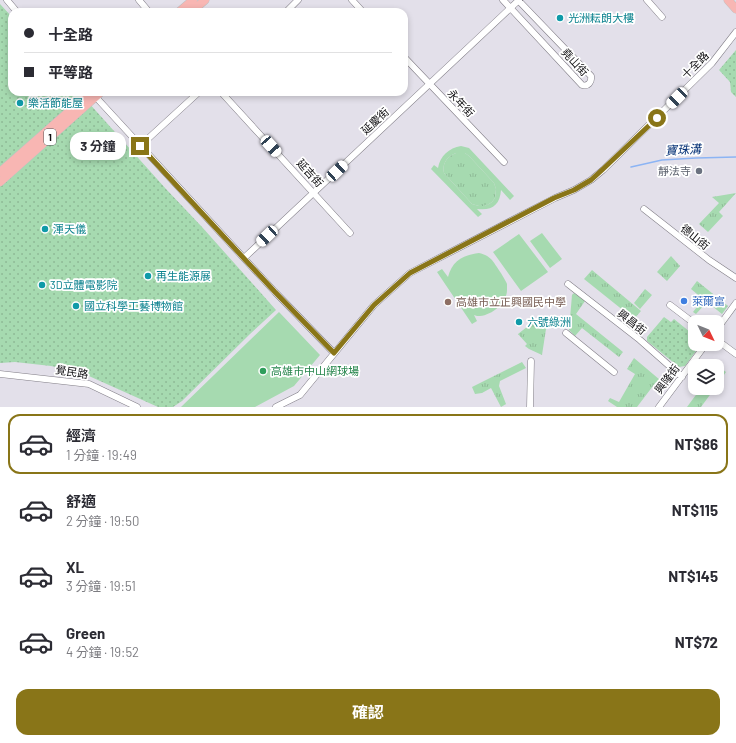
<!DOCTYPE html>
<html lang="zh-TW">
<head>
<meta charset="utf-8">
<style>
	:root { --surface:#fff; --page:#f7f7f7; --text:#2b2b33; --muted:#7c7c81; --line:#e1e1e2; --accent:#897518 }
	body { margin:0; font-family:Barlow,"Noto Sans TC",sans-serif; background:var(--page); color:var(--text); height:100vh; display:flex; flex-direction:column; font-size:15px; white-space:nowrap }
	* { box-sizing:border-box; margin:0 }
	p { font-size:13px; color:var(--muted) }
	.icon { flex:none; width:22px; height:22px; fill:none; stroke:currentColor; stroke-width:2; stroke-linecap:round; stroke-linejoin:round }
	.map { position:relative; height:407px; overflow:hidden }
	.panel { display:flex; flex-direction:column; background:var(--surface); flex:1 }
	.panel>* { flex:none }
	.banner { position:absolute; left:8px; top:8px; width:400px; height:88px; border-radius:12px; box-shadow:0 2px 6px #0003; display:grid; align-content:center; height:88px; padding:0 16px; background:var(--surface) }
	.needle { width:26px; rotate:133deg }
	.fabs { position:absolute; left:688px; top:315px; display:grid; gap:8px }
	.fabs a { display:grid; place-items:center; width:36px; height:36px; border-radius:8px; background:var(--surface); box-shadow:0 2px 6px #0003; font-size:20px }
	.end { position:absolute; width:18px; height:18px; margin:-9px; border:5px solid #897518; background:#fff; box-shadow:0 0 0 2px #fff }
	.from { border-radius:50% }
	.bubble { position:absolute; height:28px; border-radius:12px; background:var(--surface); box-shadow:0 2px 6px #0003; font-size:13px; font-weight:700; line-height:28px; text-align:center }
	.car { position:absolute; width:12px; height:24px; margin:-12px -6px; border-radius:5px; box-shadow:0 0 3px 1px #0007; background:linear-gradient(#fff 24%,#345 0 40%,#fff 0 76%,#345 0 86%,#fff 0) }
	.banner b { display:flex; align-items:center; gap:14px; height:38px; font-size:15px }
	.banner b+b { border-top:1px solid var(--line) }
	.banner i { width:10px; height:10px; background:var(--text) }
	ul { padding:7px 0 0; list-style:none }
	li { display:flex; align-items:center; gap:12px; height:60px; margin:0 8px 6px; padding:0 8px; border:2px solid transparent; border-radius:12px }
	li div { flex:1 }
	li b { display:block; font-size:15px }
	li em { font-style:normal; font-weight:700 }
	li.current { border-color:var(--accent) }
	li>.icon { width:36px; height:36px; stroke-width:1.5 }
	.cta { display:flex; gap:8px; margin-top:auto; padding:8px 16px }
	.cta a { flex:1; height:46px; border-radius:12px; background:var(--accent); color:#fff; font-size:16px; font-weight:700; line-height:46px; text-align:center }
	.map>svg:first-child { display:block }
</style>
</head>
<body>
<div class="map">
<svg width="736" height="407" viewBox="0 0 736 407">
	<defs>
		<pattern id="grass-tufts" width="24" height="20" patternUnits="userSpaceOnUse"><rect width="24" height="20" fill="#a6dab0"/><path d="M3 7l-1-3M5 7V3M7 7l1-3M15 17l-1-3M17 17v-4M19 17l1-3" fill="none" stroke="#8eba96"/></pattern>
		<pattern id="park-dots" width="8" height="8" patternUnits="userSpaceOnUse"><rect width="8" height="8" fill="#a6dab0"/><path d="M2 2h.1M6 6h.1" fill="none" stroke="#8eba96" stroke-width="1.8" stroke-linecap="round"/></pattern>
	</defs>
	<rect width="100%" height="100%" fill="#e3e0ea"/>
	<path fill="url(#grass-tufts)" d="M456 153H465L469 156 494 183 496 189 495 198 492 202 489 204 484 206H479L472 204 444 173C442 163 447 157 456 153Z
		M736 193 719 212 723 216 708 232 699 224 719 203 712 197Z
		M671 256 680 266 667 281 657 272Z
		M592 270 641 311 634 319 584 279Z
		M697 281 728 306 722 314 707 302 696 314 693 312 703 299 691 289Z
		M645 289 652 295 640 309 634 303Z
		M574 293 585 301 576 314 623 352 619 357 582 328 575 336 569 330 572 295Z
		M537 319 546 329 542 355 529 349 525 346 527 344 518 334Z
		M634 358 666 385 664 387 656 382 637 407H617L608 401 610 398 619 402 635 374 627 369Z
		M522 362 526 368 500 381 499 386 506 404 501 407 491 388 482 393 475 394 472 387Z
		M714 363 726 372 717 385V366H712Z
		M701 388H715L701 407H687Z"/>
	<path fill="url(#park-dots)" d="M0 4 12 17V92H79L166 189 202 227 276 310 250 334 182 401 173 407H158L80 372 51 366 15 362 0 363Z
		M736 50V97L731 92 730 82 719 70Z
		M664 317 671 322 674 319 695 336V344H701L685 366 679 367 647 341V337Z"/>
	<path fill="#a6dab0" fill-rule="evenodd" d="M461 146 469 148 514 196 510 200 501 190C500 205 492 211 477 209L482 214 478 217 431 169 434 165 438 168C440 156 449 148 461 146ZM456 153H465L469 156 494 183 496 189 495 198 492 202 489 204 484 206H479L472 204 444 173C442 163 447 157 456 153Z
		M542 233 562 259 550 268 530 241Z
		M519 234 548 272 521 291 493 252Z
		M479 253C484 254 488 256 492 260 495 264 506 280 507 284 507 286 507 288 507 290 507 303 492 315 480 316 478 316 476 316 474 315L477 321 472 324 437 272 442 269 448 277C452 261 463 255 479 253Z
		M279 312 320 355 294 386 255 407H181Z"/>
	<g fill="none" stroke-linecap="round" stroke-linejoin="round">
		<path stroke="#8cb4f4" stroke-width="1.5" d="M631 167 662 160 696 158 736 157"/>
		<defs>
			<path id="minor" d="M7 0 17 12
				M139 0 149 12
				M352 0 363 12
				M503 0 582 85C588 87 592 82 591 76L518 0
				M647 0 662 17
				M286 12 298 0
				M404 57 504 162
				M221 92 350 233
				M93 94 275 292 334 353
				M140 146 199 92
				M644 209 709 260 736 278
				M244 258 519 0
				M568 284 640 340 682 377
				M670 305 695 324
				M717 329 736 303
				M566 333 614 372
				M717 340 736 354
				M0 374 89 384 137 407
				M276 407 300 395 374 305 410 273 555 198 574 190 591 180 603 170 712 63 736 32
				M530 407 531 361
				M659 407 706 344"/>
			<path id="major" d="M728 0 736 9
				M179 12 193 0
				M191 12 205 0
				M0 172 91 92
				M0 182 101 92"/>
		</defs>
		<use href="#minor" stroke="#807d86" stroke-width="7"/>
		<use href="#major" stroke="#c1c0c1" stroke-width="9"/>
		<use href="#minor" stroke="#fff" stroke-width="6"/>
		<use href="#major" stroke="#f8b6b3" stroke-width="8"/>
	</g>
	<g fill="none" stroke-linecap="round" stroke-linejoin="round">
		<path stroke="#897518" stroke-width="5" d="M140 146 275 292 334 353 374 305 410 273 554 198 574 190 591 180 602 170 657 118"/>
	</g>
	<g fill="#0f9aa8" stroke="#fff" stroke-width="1.5">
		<circle cx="560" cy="18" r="4"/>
		<circle cx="20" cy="103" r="4"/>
		<circle cx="45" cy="229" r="4"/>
		<circle cx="148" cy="276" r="4"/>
		<circle cx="42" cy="285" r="4"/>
		<circle cx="76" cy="306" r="4"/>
		<circle cx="519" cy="322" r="4"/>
	</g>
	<circle fill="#6b7280" stroke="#fff" stroke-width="1.5" cx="699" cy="171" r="4"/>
	<circle fill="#3f7fe0" stroke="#fff" stroke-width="1.5" cx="684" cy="301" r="4"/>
	<circle fill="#8d6e63" stroke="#fff" stroke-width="1.5" cx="448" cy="302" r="4"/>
	<circle fill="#2e9e5b" stroke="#fff" stroke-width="1.5" cx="263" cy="371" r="4"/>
	<g text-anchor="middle" stroke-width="3.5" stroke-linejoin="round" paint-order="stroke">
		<rect fill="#fff" stroke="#575658" stroke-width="1" x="44" y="129" width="12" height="16" rx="3"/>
		<g font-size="10" font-weight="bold" fill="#0f0e11">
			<text x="50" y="141">1</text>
		</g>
		<g font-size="11" fill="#0d838f" stroke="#fff" text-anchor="start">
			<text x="568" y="22">光洲耘朗大樓</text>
			<text x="28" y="107">樂活節能屋</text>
			<text x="53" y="233">渾天儀</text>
			<text x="156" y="280">再生能源展</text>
			<text x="50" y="289">3D立體電影院</text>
			<text x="84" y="310">國立科學工藝博物館</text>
			<text x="527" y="326">六號綠洲</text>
		</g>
		<g font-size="11" fill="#0f0e11" stroke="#fff">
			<text transform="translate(575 62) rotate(47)" y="4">堯山街</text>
			<text transform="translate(695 65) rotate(-45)" y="4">十全路</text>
			<text transform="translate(461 103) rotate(47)" y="4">永年街</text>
			<text transform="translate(375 121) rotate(-43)" y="4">延慶街</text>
			<text transform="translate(310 173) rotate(48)" y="4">延吉街</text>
			<text transform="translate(695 237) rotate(39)" y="4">德山街</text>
			<text transform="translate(632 322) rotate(38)" y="4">興昌街</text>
			<text transform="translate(72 372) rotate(9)" y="4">覺民路</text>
			<text transform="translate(667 379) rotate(-53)" y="4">興隆街</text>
		</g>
		<g font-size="11" fill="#5b616d" stroke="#fff" text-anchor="end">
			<text x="691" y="175">靜法寺</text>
		</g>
		<g font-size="11" fill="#366cbe" stroke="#fff" text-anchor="start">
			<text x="692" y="305">萊爾富</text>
		</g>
		<g font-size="11" fill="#785e54" stroke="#fff" text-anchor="start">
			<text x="456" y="306">高雄市立正興國民中學</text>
		</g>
		<g font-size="11" fill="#27864d" stroke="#fff" text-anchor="start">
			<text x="271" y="375">高雄市中山網球場</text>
		</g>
		<g font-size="12" font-style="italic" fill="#043075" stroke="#fff">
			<text transform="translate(683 150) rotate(-3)" y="4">寶珠溝</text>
		</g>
	</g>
</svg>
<div class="fabs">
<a><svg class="needle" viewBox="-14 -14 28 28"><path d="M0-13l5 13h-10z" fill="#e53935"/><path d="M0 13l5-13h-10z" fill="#7c7c81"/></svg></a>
<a><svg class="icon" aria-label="layers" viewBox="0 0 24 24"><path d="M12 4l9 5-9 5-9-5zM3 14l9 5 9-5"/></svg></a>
</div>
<i class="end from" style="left:657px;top:118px"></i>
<i class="end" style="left:140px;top:146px"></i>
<div class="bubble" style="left:70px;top:132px;width:56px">3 分鐘</div>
<i class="car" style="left:677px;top:98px;rotate:225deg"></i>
<i class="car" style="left:271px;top:146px;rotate:138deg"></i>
<i class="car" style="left:337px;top:171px;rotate:47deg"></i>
<i class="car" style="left:267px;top:236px;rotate:227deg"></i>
<div class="banner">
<b><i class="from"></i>十全路</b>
<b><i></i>平等路</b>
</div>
</div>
<section class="panel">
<ul>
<li class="current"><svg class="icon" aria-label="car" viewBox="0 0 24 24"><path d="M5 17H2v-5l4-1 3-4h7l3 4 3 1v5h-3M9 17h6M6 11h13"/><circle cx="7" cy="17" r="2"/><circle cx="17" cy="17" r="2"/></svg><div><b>經濟</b><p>1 分鐘 · 19:49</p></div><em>NT$86</em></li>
<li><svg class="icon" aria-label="car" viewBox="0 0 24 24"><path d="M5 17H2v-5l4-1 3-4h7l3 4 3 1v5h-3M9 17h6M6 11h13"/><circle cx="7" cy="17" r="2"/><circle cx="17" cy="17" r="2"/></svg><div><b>舒適</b><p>2 分鐘 · 19:50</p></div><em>NT$115</em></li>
<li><svg class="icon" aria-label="car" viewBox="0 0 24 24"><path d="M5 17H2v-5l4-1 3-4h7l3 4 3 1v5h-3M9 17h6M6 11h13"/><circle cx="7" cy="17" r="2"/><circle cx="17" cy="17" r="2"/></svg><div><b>XL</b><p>3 分鐘 · 19:51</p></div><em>NT$145</em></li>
<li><svg class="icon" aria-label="car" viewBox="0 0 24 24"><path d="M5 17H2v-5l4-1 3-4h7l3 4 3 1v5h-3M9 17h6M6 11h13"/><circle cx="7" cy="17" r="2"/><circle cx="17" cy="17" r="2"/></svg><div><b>Green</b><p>4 分鐘 · 19:52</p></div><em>NT$72</em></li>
</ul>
<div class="cta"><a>確認</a></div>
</section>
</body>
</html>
